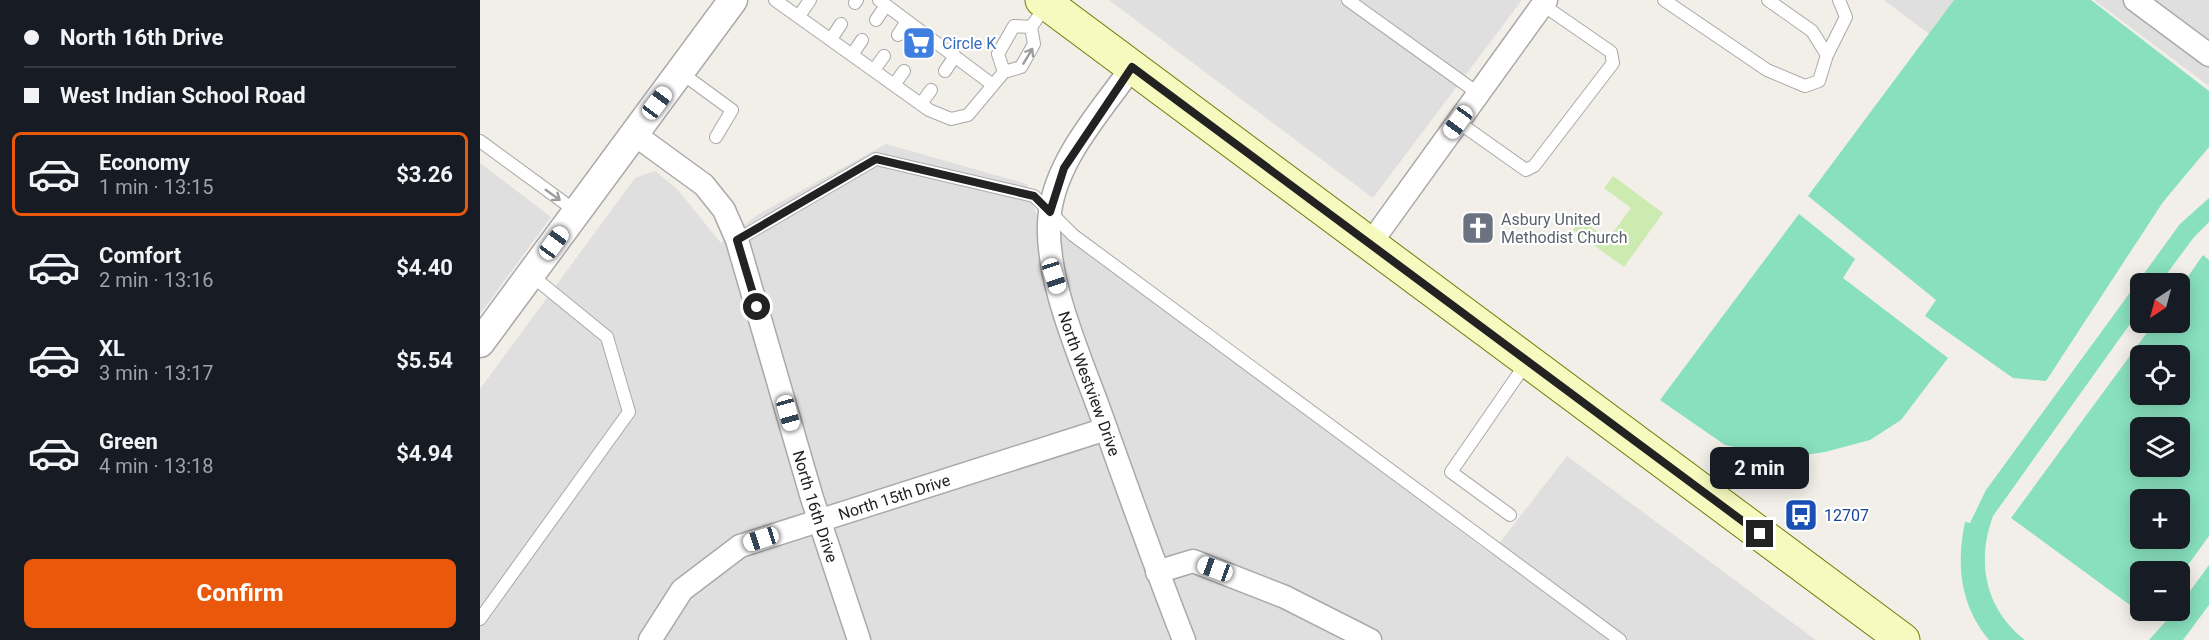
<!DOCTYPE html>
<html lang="en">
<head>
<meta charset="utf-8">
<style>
	:root { --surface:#171b24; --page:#242831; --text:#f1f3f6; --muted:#9ea1a6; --line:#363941; --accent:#ea580c }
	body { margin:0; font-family:Roboto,sans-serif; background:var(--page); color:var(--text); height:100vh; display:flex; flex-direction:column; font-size:22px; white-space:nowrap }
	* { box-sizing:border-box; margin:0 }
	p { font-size:20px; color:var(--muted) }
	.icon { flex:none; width:33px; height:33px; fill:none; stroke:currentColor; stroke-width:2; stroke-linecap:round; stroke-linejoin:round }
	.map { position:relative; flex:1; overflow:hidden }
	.side { display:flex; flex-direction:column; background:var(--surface); width:480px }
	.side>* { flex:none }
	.top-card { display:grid; align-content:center; height:132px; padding:0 24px; background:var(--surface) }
	.needle { width:39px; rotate:216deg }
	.buttons { position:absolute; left:1650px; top:273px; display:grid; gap:12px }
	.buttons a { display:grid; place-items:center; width:60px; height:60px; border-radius:9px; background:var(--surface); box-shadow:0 3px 15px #0003; font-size:30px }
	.end { position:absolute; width:27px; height:27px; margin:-14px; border:8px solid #222; background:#fff; box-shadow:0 0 0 3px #fff }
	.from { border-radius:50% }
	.bubble { position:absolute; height:42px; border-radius:9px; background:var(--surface); box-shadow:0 3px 15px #0003; font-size:20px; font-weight:700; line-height:42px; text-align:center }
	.car { position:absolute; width:18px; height:36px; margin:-18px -9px; border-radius:8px; box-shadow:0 0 4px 2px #0007; background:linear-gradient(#fff 24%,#345 0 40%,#fff 0 76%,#345 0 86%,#fff 0) }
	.top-card b { display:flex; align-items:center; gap:21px; height:57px; font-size:22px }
	.top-card b+b { border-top:2px solid var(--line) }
	.top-card i { width:15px; height:15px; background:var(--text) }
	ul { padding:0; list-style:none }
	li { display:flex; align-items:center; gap:18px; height:84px; margin:0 12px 9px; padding:0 12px; border:3px solid transparent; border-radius:9px }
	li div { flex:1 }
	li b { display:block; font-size:22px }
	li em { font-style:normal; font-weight:700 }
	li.selected { border-color:var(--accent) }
	li>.icon { width:54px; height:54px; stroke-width:1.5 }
	.cta { display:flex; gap:12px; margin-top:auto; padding:12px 24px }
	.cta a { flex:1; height:69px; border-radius:9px; background:var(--accent); color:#fff; font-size:24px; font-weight:700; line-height:69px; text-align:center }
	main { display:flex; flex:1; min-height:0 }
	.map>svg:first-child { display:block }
</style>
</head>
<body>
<main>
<section class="side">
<div class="top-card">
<b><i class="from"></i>North 16th Drive</b>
<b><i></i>West Indian School Road</b>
</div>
<ul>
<li class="selected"><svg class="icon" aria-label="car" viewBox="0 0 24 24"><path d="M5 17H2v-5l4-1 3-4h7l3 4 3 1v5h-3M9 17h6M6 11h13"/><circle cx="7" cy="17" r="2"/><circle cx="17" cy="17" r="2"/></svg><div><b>Economy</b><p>1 min · 13:15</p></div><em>$3.26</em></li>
<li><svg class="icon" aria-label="car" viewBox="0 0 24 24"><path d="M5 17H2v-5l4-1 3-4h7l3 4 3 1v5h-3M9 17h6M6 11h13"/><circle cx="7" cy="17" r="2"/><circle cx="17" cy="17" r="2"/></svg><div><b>Comfort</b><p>2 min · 13:16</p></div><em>$4.40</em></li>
<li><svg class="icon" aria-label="car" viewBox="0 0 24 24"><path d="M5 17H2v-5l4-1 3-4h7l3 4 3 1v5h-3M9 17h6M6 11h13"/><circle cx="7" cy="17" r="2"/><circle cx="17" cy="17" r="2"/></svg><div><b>XL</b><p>3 min · 13:17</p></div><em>$5.54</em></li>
<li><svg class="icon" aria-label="car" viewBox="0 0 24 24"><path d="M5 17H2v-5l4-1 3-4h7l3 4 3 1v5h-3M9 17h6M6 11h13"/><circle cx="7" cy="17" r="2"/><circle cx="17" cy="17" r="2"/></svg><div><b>Green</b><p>4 min · 13:18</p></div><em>$4.94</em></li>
</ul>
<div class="cta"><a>Confirm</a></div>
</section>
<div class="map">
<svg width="1729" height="640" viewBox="0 0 1729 640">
	<rect width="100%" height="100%" fill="#f2efe9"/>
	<path fill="#e0dfdf" d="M629 0H1042L893 198Z
		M1404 0H1474L1449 34Z
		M1614 0H1729V86Z
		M406 144 547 184 556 213 1011 554 1087 456 1336 640H0V389L155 178 175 171 197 189 241 243 277 215Z
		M0 163 71 217 0 314Z"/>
	<path fill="#cdebb0" d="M1133 176 1183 213 1144 267 1093 230 1101 220 1128 239 1151 208 1124 188Z"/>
	<path fill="#88e0be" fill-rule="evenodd" d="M1474 0H1611L1729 91V147L1683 202 1566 381 1533 378 1445 316 1456 300 1328 196Z
		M1729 198V222L1714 237 1680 283 1660 284V310L1513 516C1496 562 1505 609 1545 640H1509C1480 605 1476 565 1485 522L1490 523 1506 490 1700 224Z
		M1319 214 1375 259 1363 278 1468 358 1421 420 1390 440 1345 452 1306 458 1245 445 1180 400Z
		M1723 255 1729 260V536L1700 576V572H1660V610L1675 611 1669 619 1531 518 1674 323 1700 322V288ZM1660 356H1700V394H1660ZM1660 428H1700V466H1660ZM1660 500H1700V538H1660Z
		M1729 565V605L1703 640H1669L1695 611 1700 610V605Z"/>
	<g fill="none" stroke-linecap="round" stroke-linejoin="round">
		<defs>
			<path id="service" d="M295 0 449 110 471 119 488 115 524 72 541 67 554 44 551 27 566 6
				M399 0 513 85
				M868 0 999 94
				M1184 0 1287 70 1325 86 1339 81 1347 55 1332 31 1288 0
				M375 3 377 0
				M319 16 330 0
				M396 20 406 5
				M418 35 427 21
				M351 39 361 24
				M439 50 449 37
				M372 55 382 40
				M1347 55 1366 17 1359 0
				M394 70 404 56
				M465 71 475 56
				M200 72 252 110 236 137
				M524 72 518 54 534 26 551 27
				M414 85 424 71
				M441 104 451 90
				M978 122 1046 170 1054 166 1133 63 1131 52 1063 5
				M0 141 97 212
				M257 240 396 159 554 196 593 235 1140 640
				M1030 515 971 472 1047 362
				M0 619 149 412 127 337 51 275"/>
			<g id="minor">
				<path d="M1655 0 1729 55"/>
				<path id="s1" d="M652 67C622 110 577 158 570 212 562 272 599 354 619 409 647 487 674 564 704 640"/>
				<path id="s2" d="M154 134 224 185 244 210 257 240 332 498 379 640"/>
				<path d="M890 244 1066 0"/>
				<path d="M677 572 713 561 805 597 890 640"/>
				<path id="s3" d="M170 640 202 590 260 546 626 429"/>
			</g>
			<path id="tertiary" d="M0 343 253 0"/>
			<path id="secondary" d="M562 0 1423 640"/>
		</defs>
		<use href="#service" stroke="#a9a9a9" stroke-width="14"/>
		<use href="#minor" stroke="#a9a9a9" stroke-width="25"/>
		<use href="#tertiary" stroke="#a9a9a9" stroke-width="31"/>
		<use href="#secondary" stroke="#707d05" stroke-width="35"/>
		<use href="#service" stroke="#fff" stroke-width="12"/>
		<use href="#minor" stroke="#fff" stroke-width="22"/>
		<use href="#tertiary" stroke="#fff" stroke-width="28"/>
		<use href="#secondary" stroke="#f7fabf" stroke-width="33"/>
	</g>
	<defs><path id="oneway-shaft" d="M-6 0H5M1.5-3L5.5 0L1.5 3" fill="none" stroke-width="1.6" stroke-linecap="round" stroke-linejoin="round" transform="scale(1.5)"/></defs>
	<g stroke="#9c9c9c">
		<use href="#oneway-shaft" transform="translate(548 56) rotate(-59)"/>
		<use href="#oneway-shaft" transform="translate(73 195) rotate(36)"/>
	</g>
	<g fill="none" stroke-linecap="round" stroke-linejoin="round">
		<path stroke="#222" stroke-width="8" d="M277 307 257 240 396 159 554 196 570 212 584 168 652 67 1280 534"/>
	</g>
	<defs>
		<symbol id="supermarket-square" viewBox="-11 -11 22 22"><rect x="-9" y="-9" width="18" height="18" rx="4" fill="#3f7fe0" stroke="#fff"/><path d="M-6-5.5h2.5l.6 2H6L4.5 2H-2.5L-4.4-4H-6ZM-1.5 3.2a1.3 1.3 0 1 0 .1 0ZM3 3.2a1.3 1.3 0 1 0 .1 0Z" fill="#fff"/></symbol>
		<symbol id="church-square" viewBox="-11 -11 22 22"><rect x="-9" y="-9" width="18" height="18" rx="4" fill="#6b7280" stroke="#fff"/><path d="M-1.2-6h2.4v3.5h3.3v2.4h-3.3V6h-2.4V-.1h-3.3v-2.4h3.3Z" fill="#fff"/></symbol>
		<symbol id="bus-square" viewBox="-11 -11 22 22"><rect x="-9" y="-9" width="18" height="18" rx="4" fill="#1a4fb4" stroke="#fff"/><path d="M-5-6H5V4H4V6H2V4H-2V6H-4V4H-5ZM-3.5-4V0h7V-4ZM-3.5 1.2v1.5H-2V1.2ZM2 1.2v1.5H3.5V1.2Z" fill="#fff"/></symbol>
	</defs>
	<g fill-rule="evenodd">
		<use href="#supermarket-square" x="420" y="24" width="38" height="38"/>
		<use href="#church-square" x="979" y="209" width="38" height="38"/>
		<use href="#bus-square" x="1302" y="496" width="38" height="38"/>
	</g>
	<g text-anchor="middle" stroke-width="4.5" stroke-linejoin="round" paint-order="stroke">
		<g font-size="16" fill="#366cbe" stroke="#fff" text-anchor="start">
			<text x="462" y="49">Circle K</text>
		</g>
		<g font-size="16" fill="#5b616d" stroke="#fff" text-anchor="start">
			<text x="1021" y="225">Asbury United<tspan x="1021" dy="18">Methodist Church</tspan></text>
		</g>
		<g font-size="16" fill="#222" stroke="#fff">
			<text dy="6" stroke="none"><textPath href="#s1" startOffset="346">North Westview Drive</textPath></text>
			<text dy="6" stroke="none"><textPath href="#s3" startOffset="294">North 15th Drive</textPath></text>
			<text dy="6" stroke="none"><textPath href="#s2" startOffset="429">North 16th Drive</textPath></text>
		</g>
		<g font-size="16" fill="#164399" stroke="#fff" text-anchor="start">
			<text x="1344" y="521">12707</text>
		</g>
	</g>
</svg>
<div class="buttons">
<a><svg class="needle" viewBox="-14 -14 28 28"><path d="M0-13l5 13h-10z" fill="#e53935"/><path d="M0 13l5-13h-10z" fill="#9ea1a6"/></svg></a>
<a><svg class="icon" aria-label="locate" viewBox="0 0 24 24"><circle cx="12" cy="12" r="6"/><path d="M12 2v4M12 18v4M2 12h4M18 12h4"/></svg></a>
<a><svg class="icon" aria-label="layers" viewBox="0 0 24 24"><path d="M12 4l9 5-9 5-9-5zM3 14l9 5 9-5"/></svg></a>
<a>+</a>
<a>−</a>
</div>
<i class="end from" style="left:277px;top:307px"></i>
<i class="end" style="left:1280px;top:534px"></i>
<div class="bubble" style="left:1230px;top:447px;width:99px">2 min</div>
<i class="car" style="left:177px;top:103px;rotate:37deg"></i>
<i class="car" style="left:978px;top:122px;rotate:216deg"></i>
<i class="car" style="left:74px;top:243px;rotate:36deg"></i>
<i class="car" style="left:574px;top:276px;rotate:162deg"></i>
<i class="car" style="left:308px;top:413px;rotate:164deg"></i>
<i class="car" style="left:281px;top:539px;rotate:252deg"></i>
<i class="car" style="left:735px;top:569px;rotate:290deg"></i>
</div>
</main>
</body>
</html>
